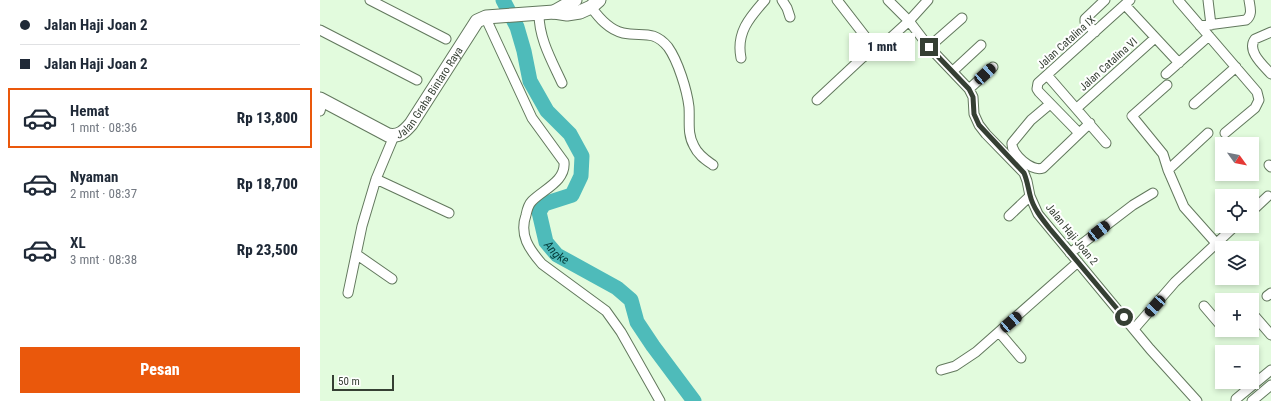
<!DOCTYPE html>
<html lang="id">
<head>
<meta charset="utf-8">
<style>
	:root { --surface:#fff; --page:#f6f6f7; --text:#1f2937; --muted:#747a83; --line:#e0e1e3; --accent:#ea580c }
	body { margin:0; font-family:"Roboto Condensed",sans-serif; background:var(--page); color:var(--text); height:100vh; display:flex; flex-direction:column; font-size:15px; white-space:nowrap }
	* { box-sizing:border-box; margin:0 }
	p { font-size:13px; color:var(--muted) }
	.icon { flex:none; width:22px; height:22px; fill:none; stroke:currentColor; stroke-width:2; stroke-linecap:round; stroke-linejoin:round }
	.map { position:relative; flex:1; overflow:hidden }
	.sheet { display:flex; flex-direction:column; background:var(--surface); width:320px }
	.sheet>* { flex:none }
	.guide { display:grid; align-content:center; height:88px; padding:0 20px; background:var(--surface) }
	.needle { width:26px; rotate:123deg }
	.buttons { position:absolute; left:895px; top:137px; display:grid; gap:8px }
	.buttons a { display:grid; place-items:center; width:44px; height:44px; border-radius:0px; background:var(--surface); box-shadow:0 2px 6px #0003; font-size:20px }
	.scale { position:absolute; left:12px; bottom:10px; width:62px; box-sizing:border-box; padding-left:4px; border:2px solid #353f33; border-top:0; font-size:11px; line-height:14px; white-space:nowrap; color:#353f33; -webkit-text-stroke:3px #fff; paint-order:stroke }
	.end { position:absolute; width:18px; height:18px; margin:-9px; border:5px solid #353f33; background:#fff; box-shadow:0 0 0 2px #fff }
	.from { border-radius:50% }
	.bubble { position:absolute; height:28px; border-radius:0px; background:var(--surface); box-shadow:0 2px 6px #0003; font-size:13px; font-weight:800; line-height:28px; text-align:center }
	.car { position:absolute; width:12px; height:24px; margin:-12px -6px; border-radius:5px; box-shadow:0 0 3px 1px #0007; background:linear-gradient(#222 24%,#8ab4d8 0 40%,#222 0 76%,#8ab4d8 0 86%,#222 0) }
	.guide b { display:flex; align-items:center; gap:14px; height:38px; font-size:15px }
	.guide b+b { border-top:1px solid var(--line) }
	.guide i { width:10px; height:10px; background:var(--text) }
	ul { padding:0; list-style:none }
	li { display:flex; align-items:center; gap:12px; height:60px; margin:0 8px 6px; padding:0 12px; border:2px solid transparent; border-radius:0px }
	li div { flex:1 }
	li b { display:block; font-size:15px }
	li em { font-style:normal; font-weight:800 }
	li.selected { border-color:var(--accent) }
	li>.icon { width:36px; height:36px; stroke-width:1.5 }
	.button { display:flex; gap:8px; margin-top:auto; padding:8px 20px }
	.button a { flex:1; height:46px; border-radius:0px; background:var(--accent); color:#fff; font-size:16px; font-weight:800; line-height:46px; text-align:center }
	main { display:flex; flex:1; min-height:0 }
	.map>svg:first-child { display:block }
</style>
</head>
<body>
<main>
<section class="sheet">
<div class="guide">
<b><i class="from"></i>Jalan Haji Joan 2</b>
<b><i></i>Jalan Haji Joan 2</b>
</div>
<ul>
<li class="selected"><svg class="icon" aria-label="car" viewBox="0 0 24 24"><path d="M5 17H2v-5l4-1 3-4h7l3 4 3 1v5h-3M9 17h6M6 11h13"/><circle cx="7" cy="17" r="2"/><circle cx="17" cy="17" r="2"/></svg><div><b>Hemat</b><p>1 mnt · 08:36</p></div><em>Rp 13,800</em></li>
<li><svg class="icon" aria-label="car" viewBox="0 0 24 24"><path d="M5 17H2v-5l4-1 3-4h7l3 4 3 1v5h-3M9 17h6M6 11h13"/><circle cx="7" cy="17" r="2"/><circle cx="17" cy="17" r="2"/></svg><div><b>Nyaman</b><p>2 mnt · 08:37</p></div><em>Rp 18,700</em></li>
<li><svg class="icon" aria-label="car" viewBox="0 0 24 24"><path d="M5 17H2v-5l4-1 3-4h7l3 4 3 1v5h-3M9 17h6M6 11h13"/><circle cx="7" cy="17" r="2"/><circle cx="17" cy="17" r="2"/></svg><div><b>XL</b><p>3 mnt · 08:38</p></div><em>Rp 23,500</em></li>
</ul>
<div class="button"><a>Pesan</a></div>
</section>
<div class="map">
<svg width="951" height="401" viewBox="0 0 951 401">
	<rect width="100%" height="100%" fill="#e2fbdd"/>
	<g fill="none" stroke-linecap="round" stroke-linejoin="round">
		<path stroke="#4ebbba" stroke-width="15" id="s1" d="M183 0 197 27 204 51 210 81 227 111 250 134 262 156 261 176 252 195 224 204 219 212 226 242 237 255 297 288 311 300 317 322 333 346 374 401"/>
		<defs>
			<path id="street" d="M50 0 126 39
				M462 0 467 8 470 17
				M517 0 555 49
				M568 0 589 21 609 47 649 89 653 97 654 114 659 125 666 134 704 173 707 181 710 196 718 214 830 349 877 401
				M858 0 937 92 939 100 935 108 905 133
				M888 0 891 25
				M805 5 859 63
				M271 7C279 18 289 30 303 33 322 37 333 29 348 47 358 61 367 90 369 107 370 121 367 134 374 146 378 155 386 160 393 165
				M219 14C219 39 232 61 242 83
				M166 17 168 23 212 118 244 162C246 181 224 189 212 201 209 204 207 210 206 215 199 235 209 249 222 264L286 311 301 332 340 401
				M880 26 926 20C933 15 930 7 929 0
				M0 30 97 80
				M775 32 765 22V19L785 0
				M951 32 935 39C926 51 944 66 951 74
				M609 47 642 18
				M421 58C416 33 429 18 445 0
				M633 71 661 45
				M846 74 889 36
				M727 75 786 143
				M847 85 812 116 843 154 848 170 864 207 896 243
				M649 89 673 67
				M497 100 542 58 566 42 589 21 608 0
				M730 104 711 120 692 143C691 154 712 172 723 168L770 123
				M874 104 916 67
				M757 108 835 38
				M0 111 3 100
				M759 133 719 92 717 89 718 83 810 0
				M949 165 951 167
				M848 170 888 133
				M56 179 129 213
				M932 211 948 196
				M689 216 710 196
				M750 253 813 205 833 193
				M36 254 72 279
				M28 293 42 226 56 179 74 136
				M947 296 951 293
				M884 306 902 327
				M932 313 951 335
				M814 329 855 282 915 226
				M679 332 701 358
				M621 370 635 366 656 352 758 262
				M916 401V399L951 370
				M932 401 951 385"/>
			<g id="secondary">
				<path d="M234 12 255 0"/>
				<path id="s2" d="M0 99 68 135C79 137 84 132 91 124L157 21 166 17 234 12 247 14 260 12 271 7 279 0"/>
			</g>
		</defs>
		<use href="#street" stroke="#62785d" stroke-width="11"/>
		<use href="#secondary" stroke="#62785d" stroke-width="15"/>
		<use href="#street" stroke="#fff" stroke-width="9"/>
		<use href="#secondary" stroke="#fff" stroke-width="13"/>
	</g>
	<g fill="none" stroke-linecap="round" stroke-linejoin="round">
		<path stroke="#353f33" stroke-width="5" d="M609 47 649 89 653 97 654 114 659 125 704 173C707 180 708 187 710 195 713 208 722 219 730 229L804 317"/>
	</g>
	<g text-anchor="middle" stroke-width="4" stroke-linejoin="round" paint-order="stroke">
		<g font-size="11" fill="#353f33" stroke="#fff">
			<text transform="translate(746 42) rotate(-42)" y="4">Jalan Catalina IX</text>
			<text transform="translate(788 64) rotate(-42)" y="4">Jalan Catalina VI</text>
			<text dy="4" stroke="none"><textPath href="#s2" startOffset="140">Jalan Graha Bintaro Raya</textPath></text>
			<text transform="translate(752 234) rotate(51)" y="4">Jalan Haji Joan 2</text>
		</g>
		<g font-size="12" font-style="italic" fill="#023837" stroke="#fff">
			<text dy="4" stroke="none"><textPath href="#s1" startOffset="304">Angke</textPath></text>
		</g>
	</g>
</svg>
<div class="buttons">
<a><svg class="needle" viewBox="-14 -14 28 28"><path d="M0-13l5 13h-10z" fill="#e53935"/><path d="M0 13l5-13h-10z" fill="#747a83"/></svg></a>
<a><svg class="icon" aria-label="locate" viewBox="0 0 24 24"><circle cx="12" cy="12" r="6"/><path d="M12 2v4M12 18v4M2 12h4M18 12h4"/></svg></a>
<a><svg class="icon" aria-label="layers" viewBox="0 0 24 24"><path d="M12 4l9 5-9 5-9-5zM3 14l9 5 9-5"/></svg></a>
<a>+</a>
<a>−</a>
</div>
<div class="scale">50 m</div>
<i class="end from" style="left:804px;top:317px"></i>
<i class="end" style="left:609px;top:47px"></i>
<div class="bubble" style="left:529px;top:33px;width:66px">1 mnt</div>
<i class="car" style="left:665px;top:74px;rotate:48deg"></i>
<i class="car" style="left:779px;top:231px;rotate:52deg"></i>
<i class="car" style="left:835px;top:306px;rotate:222deg"></i>
<i class="car" style="left:691px;top:322px;rotate:49deg"></i>
</div>
</main>
</body>
</html>
